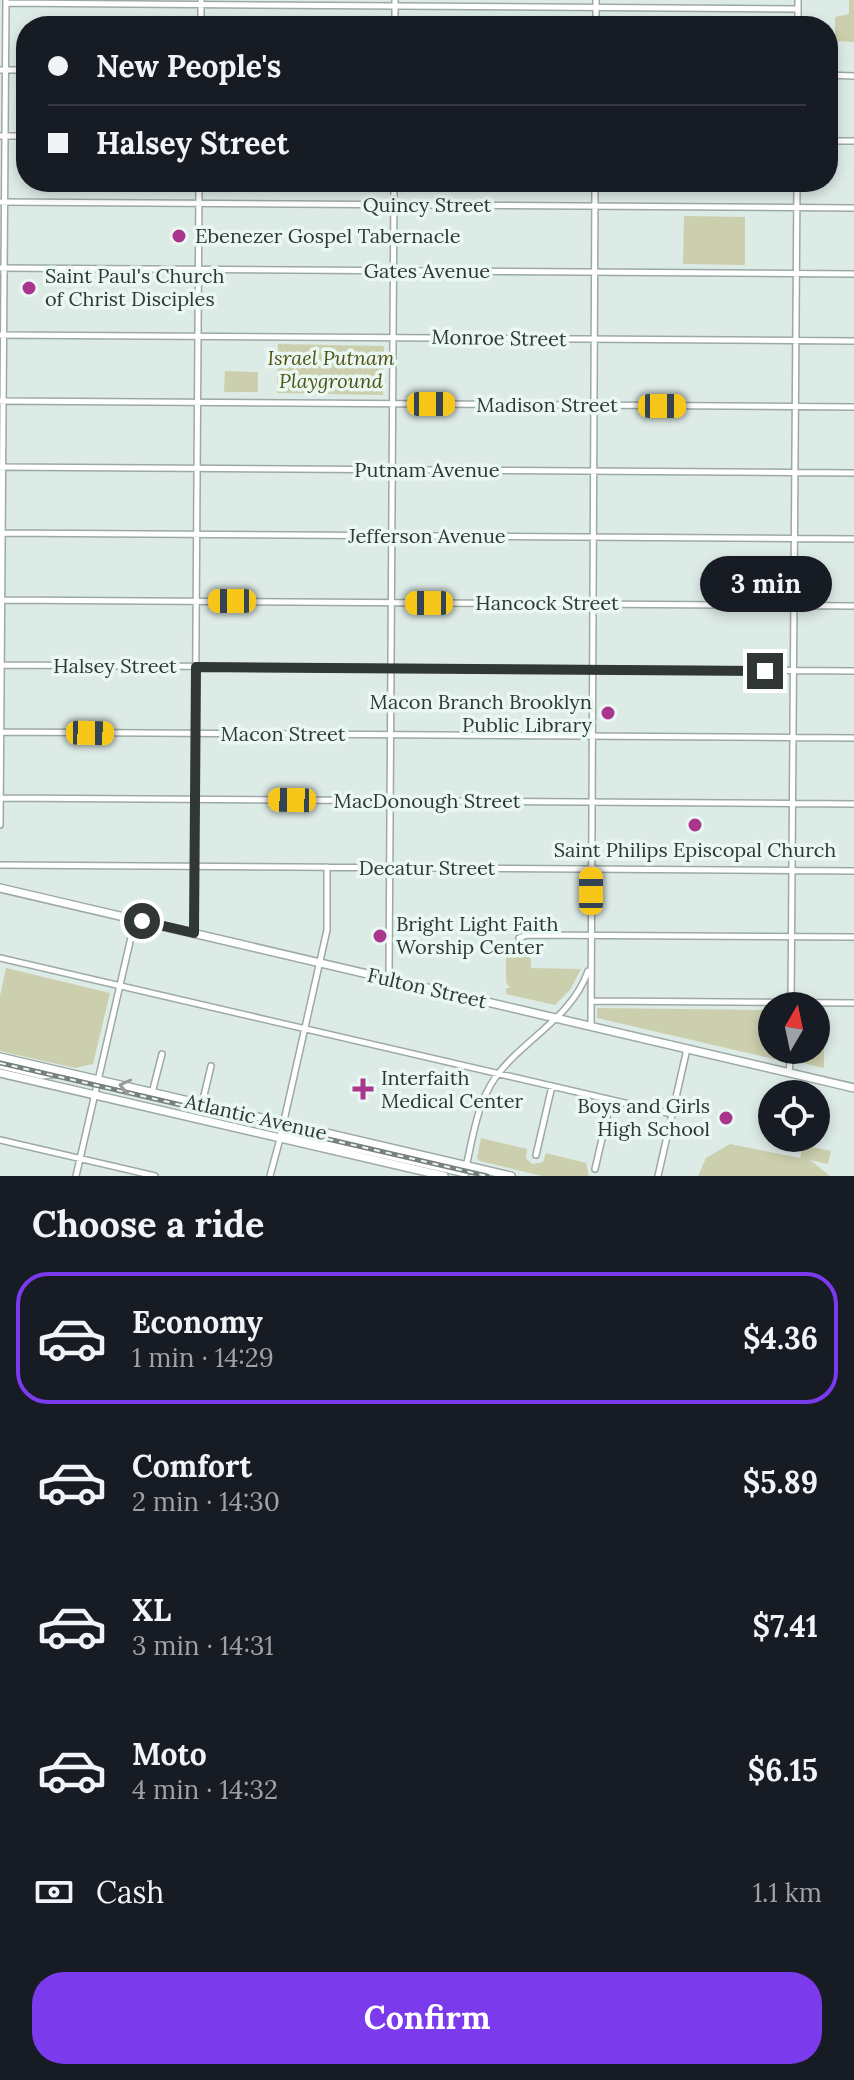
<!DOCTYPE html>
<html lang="en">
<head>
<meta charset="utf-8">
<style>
	:root { --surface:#171b24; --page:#20242c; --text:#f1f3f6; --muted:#9ea1a6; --line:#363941; --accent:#7c3aed }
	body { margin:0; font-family:Lora,serif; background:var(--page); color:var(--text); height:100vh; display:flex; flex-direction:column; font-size:30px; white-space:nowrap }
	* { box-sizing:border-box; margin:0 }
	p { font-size:26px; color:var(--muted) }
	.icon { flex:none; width:44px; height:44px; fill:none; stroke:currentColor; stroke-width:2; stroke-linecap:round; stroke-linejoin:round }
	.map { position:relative; height:1176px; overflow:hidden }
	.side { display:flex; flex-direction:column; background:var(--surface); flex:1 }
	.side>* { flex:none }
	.top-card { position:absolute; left:16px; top:16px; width:822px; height:176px; border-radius:32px; box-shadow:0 4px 12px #0003; display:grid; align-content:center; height:176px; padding:0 32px; background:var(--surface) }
	.needle { width:52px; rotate:9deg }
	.tools { position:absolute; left:758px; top:992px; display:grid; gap:16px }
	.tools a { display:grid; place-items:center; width:72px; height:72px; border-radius:50%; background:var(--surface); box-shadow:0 4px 12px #0003; font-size:40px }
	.end { position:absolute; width:36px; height:36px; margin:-18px; border:10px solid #313735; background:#fff; box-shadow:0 0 0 4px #fff }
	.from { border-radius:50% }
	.bubble { position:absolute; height:56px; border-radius:28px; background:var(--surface); box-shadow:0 4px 12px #0003; font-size:26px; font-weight:700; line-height:56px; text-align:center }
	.car { position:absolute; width:24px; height:48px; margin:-24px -12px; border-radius:10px; box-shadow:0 0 6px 2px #0007; background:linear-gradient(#f5c518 24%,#345 0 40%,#f5c518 0 76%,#345 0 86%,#f5c518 0) }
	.top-card b { display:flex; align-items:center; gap:28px; height:76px; font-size:30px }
	.top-card b+b { border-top:2px solid var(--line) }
	.top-card i { width:20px; height:20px; background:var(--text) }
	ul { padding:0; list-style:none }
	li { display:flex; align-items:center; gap:24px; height:132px; margin:0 16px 12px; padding:0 16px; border:4px solid transparent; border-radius:32px }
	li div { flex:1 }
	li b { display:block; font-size:30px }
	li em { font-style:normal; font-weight:700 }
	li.selected { border-color:var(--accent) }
	li>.icon { width:72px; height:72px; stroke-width:1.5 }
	h2 { padding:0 32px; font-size:36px; line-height:96px }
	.pay { display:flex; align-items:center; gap:20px; height:88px; padding:0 32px; font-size:30px }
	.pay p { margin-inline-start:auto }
	.primary-button { display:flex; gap:16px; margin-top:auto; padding:16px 32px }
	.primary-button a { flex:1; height:92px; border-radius:32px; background:var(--accent); color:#fff; font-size:32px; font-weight:700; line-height:92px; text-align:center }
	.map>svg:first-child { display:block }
</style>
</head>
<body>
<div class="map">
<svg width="854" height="1176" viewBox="0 0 854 1176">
	<rect width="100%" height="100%" fill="#ddebe7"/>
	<path fill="#cccfad" d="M849 0H854V42L835 41V17L849 14Z
		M684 216 745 217V265L683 264Z
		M278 344 384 346 383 395 277 393Z
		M225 371 258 372V392H224Z
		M530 943 531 968 581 969 570 990 555 1005 506 994V988H510L506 982V946L524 948Z
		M6 968 110 993 93 1064 75 1068 0 1051V996Z
		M597 1008 772 1010V1050H782V1061L597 1018Z
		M816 1036H824V1068L799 1062V1050H816Z
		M481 1138 527 1149 526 1158 532 1164 543 1162 546 1153 586 1163 589 1176H542L480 1161 477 1158Z
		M730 1144 800 1158 803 1145 831 1151 828 1164 810 1160 830 1176H698L706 1158Z"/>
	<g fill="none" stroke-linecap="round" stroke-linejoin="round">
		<defs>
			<path id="street" d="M6 3 798 9
				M201 26V0
				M395 26V0
				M596 26V0
				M798 26V0
				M0 70H26
				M828 75 854 76
				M0 136H26
				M828 141H854
				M0 202 854 208
				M0 268 854 274
				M0 335 854 341
				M0 401 854 407
				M0 467 854 473
				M0 533 854 539
				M0 600 854 606
				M0 665 854 671
				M0 732 854 738
				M0 798 854 804
				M0 825 6 0
				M0 865 854 871
				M194 933 199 182
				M519 938 527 935 854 937
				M0 958 672 1114
				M389 979 394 182
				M592 1001 854 1003
				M791 1006 797 182
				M591 1026 595 182
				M789 1073 791 1050
				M152 1093 162 1054
				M202 1104 211 1066
				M283 1125 327 930V867
				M0 1140 155 1176
				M536 1155 552 1086
				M466 1167C473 1137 477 1104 495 1078 523 1039 572 1018 588 971
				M595 1169 611 1100
				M76 1176 135 920
				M270 1176 281 1135
				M658 1176 687 1049"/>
			<path id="secondary" d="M0 888 854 1088"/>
			<path id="primary" d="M0 1057 511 1176
				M0 1065 42 1075 60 1073
				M0 1073 444 1176
				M281 1131 465 1173"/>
		</defs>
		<use href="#street" stroke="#9ca9a5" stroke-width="8"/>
		<use href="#secondary" stroke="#9ca9a5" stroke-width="10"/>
		<use href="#primary" stroke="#9ca9a5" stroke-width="10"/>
		<use href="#street" stroke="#fff" stroke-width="5"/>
		<use href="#secondary" stroke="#fff" stroke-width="7"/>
		<use href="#primary" stroke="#fff" stroke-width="7"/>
		<defs>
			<path id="rail" d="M0 1063 487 1176"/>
		</defs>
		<use href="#rail" stroke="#77807d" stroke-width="5"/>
		<use href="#rail" stroke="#eaf8f4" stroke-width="2" stroke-dasharray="6" stroke-linecap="butt"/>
	</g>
	<defs><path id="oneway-chevron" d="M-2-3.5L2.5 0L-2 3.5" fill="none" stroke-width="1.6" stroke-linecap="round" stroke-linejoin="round" transform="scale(2)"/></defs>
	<use stroke="#989b9a" href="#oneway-chevron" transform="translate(125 1086) rotate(-167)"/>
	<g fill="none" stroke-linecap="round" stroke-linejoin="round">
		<path stroke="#313735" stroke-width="10" d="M142 921 194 933 196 667 765 671"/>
	</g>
	<g fill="#aa358d" stroke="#eaf8f4" stroke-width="3">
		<circle cx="179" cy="236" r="8"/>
		<circle cx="29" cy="288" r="8"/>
		<circle cx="608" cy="713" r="8"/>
		<circle cx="695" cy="825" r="8"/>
		<circle cx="380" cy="936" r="8"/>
		<path d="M359 1077h8v8h8v8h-8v8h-8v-8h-8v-8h8z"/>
		<circle cx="726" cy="1118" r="8"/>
	</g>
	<g text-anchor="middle" stroke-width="7" stroke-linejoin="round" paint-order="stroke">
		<g font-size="20" fill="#313735" stroke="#eaf8f4">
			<text x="427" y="212">Quincy Street</text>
			<text x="427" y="278">Gates Avenue</text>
			<text transform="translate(499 338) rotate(1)" y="7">Monroe Street</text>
			<text x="547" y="412">Madison Street</text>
			<text x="427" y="477">Putnam Avenue</text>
			<text x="427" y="543">Jefferson Avenue</text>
			<text x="547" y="610">Hancock Street</text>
			<text x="115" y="673">Halsey Street</text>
			<text x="283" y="741">Macon Street</text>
			<text x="427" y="808">MacDonough Street</text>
			<text x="427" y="875">Decatur Street</text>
			<text transform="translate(427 988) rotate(13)" y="7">Fulton Street</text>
			<text transform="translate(256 1117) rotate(13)" y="7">Atlantic Avenue</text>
		</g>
		<g font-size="20" fill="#313735" stroke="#eaf8f4" text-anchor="start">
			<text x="195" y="243">Ebenezer Gospel Tabernacle</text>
			<text x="45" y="283">Saint Paul's Church<tspan x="45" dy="23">of Christ Disciples</tspan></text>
			<text x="592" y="709" text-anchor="end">Macon Branch Brooklyn<tspan x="592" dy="23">Public Library</tspan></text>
			<text x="695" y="857" text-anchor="middle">Saint Philips Episcopal Church</text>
			<text x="396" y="931">Bright Light Faith<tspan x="396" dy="23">Worship Center</tspan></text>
			<text x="381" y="1085">Interfaith<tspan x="381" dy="23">Medical Center</tspan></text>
			<text x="710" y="1113" text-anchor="end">Boys and Girls<tspan x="710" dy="23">High School</tspan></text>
		</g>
		<g font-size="20" font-style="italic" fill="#515313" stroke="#eaf8f4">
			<text x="331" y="365">Israel Putnam<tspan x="331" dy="23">Playground</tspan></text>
		</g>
	</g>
</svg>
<div class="tools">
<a><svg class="needle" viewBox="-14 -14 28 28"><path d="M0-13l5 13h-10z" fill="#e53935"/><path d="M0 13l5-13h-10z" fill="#9ea1a6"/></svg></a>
<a><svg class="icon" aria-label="locate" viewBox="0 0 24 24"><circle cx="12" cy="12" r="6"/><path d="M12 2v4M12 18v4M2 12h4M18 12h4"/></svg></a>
</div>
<i class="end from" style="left:142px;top:921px"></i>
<i class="end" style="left:765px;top:671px"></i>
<div class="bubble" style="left:700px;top:556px;width:132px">3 min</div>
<i class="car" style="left:431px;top:404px;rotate:90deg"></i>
<i class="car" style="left:662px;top:406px;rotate:90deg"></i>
<i class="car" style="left:232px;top:601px;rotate:270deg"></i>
<i class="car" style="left:429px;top:603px;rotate:270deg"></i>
<i class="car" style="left:90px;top:733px;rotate:91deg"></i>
<i class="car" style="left:292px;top:800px;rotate:271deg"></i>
<i class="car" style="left:591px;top:891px;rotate:0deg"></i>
<div class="top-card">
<b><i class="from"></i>New People's</b>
<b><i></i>Halsey Street</b>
</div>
</div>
<section class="side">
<h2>Choose a ride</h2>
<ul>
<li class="selected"><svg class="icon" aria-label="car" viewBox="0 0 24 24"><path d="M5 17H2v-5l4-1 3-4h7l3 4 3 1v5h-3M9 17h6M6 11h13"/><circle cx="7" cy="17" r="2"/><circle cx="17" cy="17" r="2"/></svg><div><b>Economy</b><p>1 min · 14:29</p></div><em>$4.36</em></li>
<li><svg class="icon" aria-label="car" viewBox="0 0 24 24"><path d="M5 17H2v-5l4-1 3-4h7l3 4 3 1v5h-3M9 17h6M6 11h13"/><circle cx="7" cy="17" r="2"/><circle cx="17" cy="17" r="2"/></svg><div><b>Comfort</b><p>2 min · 14:30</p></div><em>$5.89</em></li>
<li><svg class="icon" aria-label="car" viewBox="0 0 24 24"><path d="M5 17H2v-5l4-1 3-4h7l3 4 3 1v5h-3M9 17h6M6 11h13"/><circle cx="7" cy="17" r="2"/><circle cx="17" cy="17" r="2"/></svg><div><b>XL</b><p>3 min · 14:31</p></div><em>$7.41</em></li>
<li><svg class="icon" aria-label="car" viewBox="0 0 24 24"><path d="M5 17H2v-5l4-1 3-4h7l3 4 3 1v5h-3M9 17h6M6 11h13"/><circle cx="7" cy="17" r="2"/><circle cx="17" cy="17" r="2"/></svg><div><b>Moto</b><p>4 min · 14:32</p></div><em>$6.15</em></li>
</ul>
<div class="pay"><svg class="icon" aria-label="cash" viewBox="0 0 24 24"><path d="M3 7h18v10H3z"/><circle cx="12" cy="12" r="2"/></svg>Cash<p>1.1 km</p></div>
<div class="primary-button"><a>Confirm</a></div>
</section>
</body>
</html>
